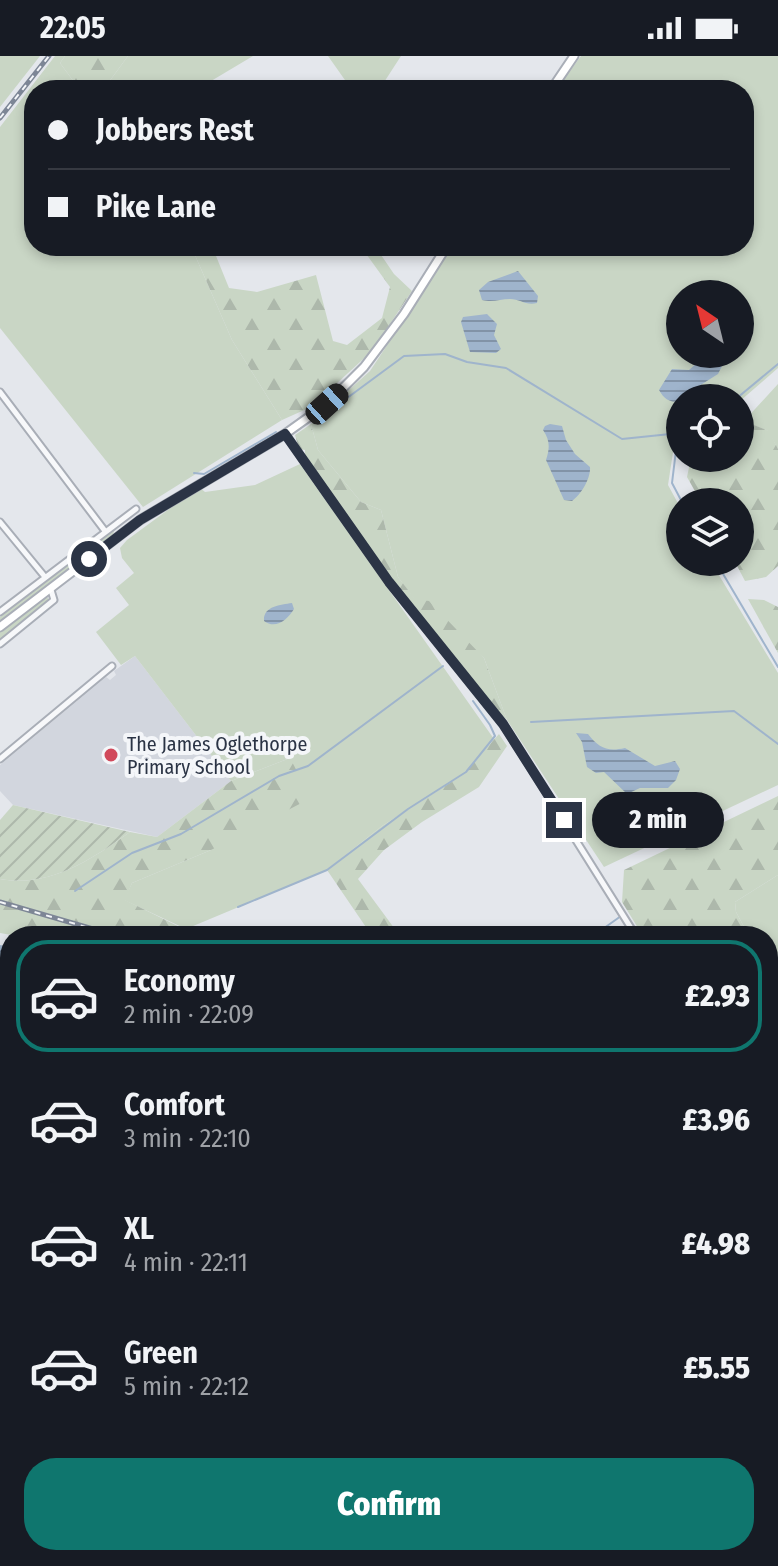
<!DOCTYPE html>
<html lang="en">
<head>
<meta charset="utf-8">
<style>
	:root { --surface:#171b24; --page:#242831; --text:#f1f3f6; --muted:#9ea1a6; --line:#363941; --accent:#0f766e }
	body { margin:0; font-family:"Fira Sans Condensed",sans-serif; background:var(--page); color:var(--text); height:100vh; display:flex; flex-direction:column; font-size:30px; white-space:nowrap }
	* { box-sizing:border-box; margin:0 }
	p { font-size:26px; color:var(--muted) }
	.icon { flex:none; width:44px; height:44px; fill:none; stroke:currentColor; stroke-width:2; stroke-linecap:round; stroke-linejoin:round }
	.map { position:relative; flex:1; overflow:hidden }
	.panel { position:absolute; left:0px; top:870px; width:778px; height:640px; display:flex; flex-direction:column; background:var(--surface); border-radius:32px 32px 0 0; box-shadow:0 4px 12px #0003 }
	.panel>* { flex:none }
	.banner { position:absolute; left:24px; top:24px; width:730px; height:176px; border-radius:32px; box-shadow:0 4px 12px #0003; display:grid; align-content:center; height:176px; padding:0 24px; background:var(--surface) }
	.needle { width:52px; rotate:325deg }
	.fabs { position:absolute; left:666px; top:224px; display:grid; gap:16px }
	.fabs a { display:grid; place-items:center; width:88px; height:88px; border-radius:50%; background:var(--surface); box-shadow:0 4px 12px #0003; font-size:40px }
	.end { position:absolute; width:36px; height:36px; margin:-18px; border:10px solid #2b3445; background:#fff; box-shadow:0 0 0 4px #fff }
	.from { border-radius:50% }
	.bubble { position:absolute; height:56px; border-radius:28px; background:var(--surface); box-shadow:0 4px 12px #0003; font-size:26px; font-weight:800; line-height:56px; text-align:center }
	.car { position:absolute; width:24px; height:48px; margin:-24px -12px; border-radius:10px; box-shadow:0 0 6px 2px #0007; background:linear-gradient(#222 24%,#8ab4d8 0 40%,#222 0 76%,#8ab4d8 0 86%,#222 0) }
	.banner b { display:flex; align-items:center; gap:28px; height:76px; font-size:30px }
	.banner b+b { border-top:2px solid var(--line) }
	.banner i { width:20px; height:20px; background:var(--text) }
	ul { padding:14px 0 0; list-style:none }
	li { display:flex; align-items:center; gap:24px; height:112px; margin:0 16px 12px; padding:0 8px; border:4px solid transparent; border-radius:32px }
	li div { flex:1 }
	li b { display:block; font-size:30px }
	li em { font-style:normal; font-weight:800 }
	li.selected { border-color:var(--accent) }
	li>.icon { width:72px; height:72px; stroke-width:1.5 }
	.button { display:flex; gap:16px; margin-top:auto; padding:16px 24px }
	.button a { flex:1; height:92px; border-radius:32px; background:var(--accent); color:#fff; font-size:32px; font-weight:800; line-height:92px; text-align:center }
	.status { display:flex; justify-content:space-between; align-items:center; height:56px; padding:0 40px; background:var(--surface); direction:ltr }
	.status svg { height:22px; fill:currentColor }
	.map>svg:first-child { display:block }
</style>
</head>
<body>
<div class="status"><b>22:05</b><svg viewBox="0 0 49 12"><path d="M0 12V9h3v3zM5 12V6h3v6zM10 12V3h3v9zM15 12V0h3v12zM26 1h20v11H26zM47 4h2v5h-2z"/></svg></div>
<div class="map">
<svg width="778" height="1510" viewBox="0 0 778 1510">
	<defs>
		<pattern id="forest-firs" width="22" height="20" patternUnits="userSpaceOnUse" patternTransform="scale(2)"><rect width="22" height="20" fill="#c9d6c5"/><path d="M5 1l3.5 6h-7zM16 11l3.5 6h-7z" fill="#adb8ab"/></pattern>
		<pattern id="garden-furrows" width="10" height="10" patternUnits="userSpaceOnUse" patternTransform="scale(2)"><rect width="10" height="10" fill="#c9d6c5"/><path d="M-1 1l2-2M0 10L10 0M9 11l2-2" fill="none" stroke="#adb8ab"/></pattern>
		<pattern id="water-rules" width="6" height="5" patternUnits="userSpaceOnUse" patternTransform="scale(2)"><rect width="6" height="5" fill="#9fb4cc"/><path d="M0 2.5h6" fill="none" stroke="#8293a7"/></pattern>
	</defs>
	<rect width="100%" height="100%" fill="#e4e7ec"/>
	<path fill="#d2d6de" d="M135 600 231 725 157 781 13 749 0 735V709L106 621 110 624 116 619 114 615Z"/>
	<path fill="#c9d6c5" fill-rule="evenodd" d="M0 0H40L0 51Z
		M55 0H65L60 7 80 34H34V190H191L232 284 282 364 143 451 0 272V71Z
		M128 0H253L196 34H103Z
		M328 0H401L379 34H352Z
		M581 0H778V312L740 345V342H680V380L675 383 668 429 680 451V506H711L778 617V729L604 811 507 664 484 602 415 544 398 521 381 454 361 446 318 394 311 368 370 315 453 190H744V34H556ZM680 238H740V298H680Z
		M778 328V393L768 375 744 365Z
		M300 408 494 683 461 720 382 770 327 814 186 873 124 844 132 827 211 794 290 702 231 725 135 600 121 609 96 576 129 549 116 532 134 517 122 502 120 492 127 484 199 431 205 436 255 429Z
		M111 475H114L113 479 50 531 0 568V561Z
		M47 541 50 545 0 584V575Z
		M778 819V932L768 914V880H749L736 856 735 846Z
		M10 1040V1227L0 1213V1044Z
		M10 1315V1440L0 1424V1325Z"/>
	<path fill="url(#forest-firs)" d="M65 0H128L103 34H80L60 7Z
		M191 190H212L229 232 257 236 316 219 333 285 347 289 382 262 390 231 364 195 344 190H375L394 218 412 235 372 295 311 351 282 364 232 284Z
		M744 365 769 375 778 393V510L766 521 745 525 735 506H740V446H701L687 421 691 402H740V366Z
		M311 368 318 394 361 446 381 454 398 521 415 543 429 545 484 602 507 664 491 649 393 524 305 401V394L299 393 295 379Z
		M748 543 764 544 778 551V597Z
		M499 678 507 690 479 731 422 766 384 794 358 823 400 880H372L327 814 382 770 461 720Z
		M290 702 311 742 211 794 132 827 125 844 198 880H17L0 877V823C49 832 91 804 130 776L157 781 231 725Z
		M778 740V819L735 846 736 856 749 880H643L622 846 624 814Z
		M768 914 778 932V1123L768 1103Z"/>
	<path fill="url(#garden-furrows)" d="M13 749 130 776C91 804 49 832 0 823V764Z"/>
	<path fill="url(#water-rules)" d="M518 215 538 240 537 247C526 250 520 243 510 243 500 243 493 247 482 244L479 234 488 226Z
		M487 258 497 268 494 279 501 293 496 297 470 296 461 266 463 261Z
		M706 299 722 310 718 318 680 342 679 346C669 346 664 343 659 334L672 313 689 314Z
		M550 368 562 370 566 384 575 398 590 411C591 422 581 439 572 445L564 444 546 404C550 392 550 384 543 374L545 370Z
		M292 547 294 553C288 563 276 574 264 565 263 550 280 549 292 547Z
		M576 677 588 678C599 692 607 696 625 692L655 710 675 705 680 713 676 724 668 732H640L627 738 604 716 596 717 587 711 582 686Z
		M0 889 10 891V930L0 933Z"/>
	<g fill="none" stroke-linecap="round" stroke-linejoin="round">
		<path stroke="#9fb4cc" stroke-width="2" d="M737 342 778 308
			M316 365 404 300 445 298 467 306 506 312 622 383 680 377
			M678 378 672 427 682 446
			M194 417 204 418 276 376
			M716 506 778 611
			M531 666 734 655 778 688
			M75 835 132 797 181 778 279 720 308 710 443 610
			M238 851 327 814 408 753 466 716 495 680 490 669 473 645
			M593 880 621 860"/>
		<defs>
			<path id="minor" d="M0 336 105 475
				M285 378 389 526 503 668 636 880
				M0 466 45 521
				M0 556 136 453
				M0 588 54 544 51 534
				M0 703 112 610
				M768 1117 778 1137
				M0 1224 10 1236
				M0 1267 10 1262"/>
			<path id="secondary" d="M551 34 574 0
				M0 571 140 464 285 378 327 348 364 311 404 258 447 190"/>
		</defs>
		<use href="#minor" stroke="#a9aeb7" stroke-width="9"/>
		<use href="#secondary" stroke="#a9aeb7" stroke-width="11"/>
		<use href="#minor" stroke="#f7f8fa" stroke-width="5"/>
		<use href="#secondary" stroke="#fff" stroke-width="7"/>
		<defs>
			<path id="rail" d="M0 62 49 0
				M0 846 117 880
				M768 1277 778 1284"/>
		</defs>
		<use href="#rail" stroke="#7d8696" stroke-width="5"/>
		<use href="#rail" stroke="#f4f6f9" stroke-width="2" stroke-dasharray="6" stroke-linecap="butt"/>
	</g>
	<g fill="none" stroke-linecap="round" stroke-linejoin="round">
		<path stroke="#2b3445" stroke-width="10" d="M89 503 140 464 285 378 389 526 503 668 564 764"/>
	</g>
	<circle fill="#d1495b" stroke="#f4f6f9" stroke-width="3" cx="111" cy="699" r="8"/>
	<g text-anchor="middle" stroke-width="8" stroke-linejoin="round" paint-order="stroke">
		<g font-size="20" fill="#2b3445" stroke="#f4f6f9" text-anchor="start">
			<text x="127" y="695">The James Oglethorpe<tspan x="127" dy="23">Primary School</tspan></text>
		</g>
	</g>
</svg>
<div class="fabs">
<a><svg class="needle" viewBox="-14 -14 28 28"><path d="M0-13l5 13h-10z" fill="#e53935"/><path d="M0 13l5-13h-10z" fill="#9ea1a6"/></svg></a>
<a><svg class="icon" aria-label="locate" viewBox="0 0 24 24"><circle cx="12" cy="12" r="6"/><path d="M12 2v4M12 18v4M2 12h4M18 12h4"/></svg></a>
<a><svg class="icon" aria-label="layers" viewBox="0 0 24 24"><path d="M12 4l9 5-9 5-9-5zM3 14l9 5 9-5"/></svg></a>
</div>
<i class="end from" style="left:89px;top:503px"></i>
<i class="end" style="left:564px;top:764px"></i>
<div class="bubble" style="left:592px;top:736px;width:132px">2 min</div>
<i class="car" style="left:327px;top:348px;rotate:48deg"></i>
<div class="banner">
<b><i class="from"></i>Jobbers Rest</b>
<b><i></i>Pike Lane</b>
</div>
<section class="panel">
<ul>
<li class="selected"><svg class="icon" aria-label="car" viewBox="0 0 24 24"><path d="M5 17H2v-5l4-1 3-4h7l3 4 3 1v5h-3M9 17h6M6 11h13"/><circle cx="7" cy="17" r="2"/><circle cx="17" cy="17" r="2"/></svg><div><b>Economy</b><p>2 min · 22:09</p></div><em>£2.93</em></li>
<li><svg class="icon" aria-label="car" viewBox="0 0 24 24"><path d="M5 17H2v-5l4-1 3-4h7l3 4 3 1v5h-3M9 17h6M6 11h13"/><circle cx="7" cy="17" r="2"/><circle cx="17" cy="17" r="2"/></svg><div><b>Comfort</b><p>3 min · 22:10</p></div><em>£3.96</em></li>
<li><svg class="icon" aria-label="car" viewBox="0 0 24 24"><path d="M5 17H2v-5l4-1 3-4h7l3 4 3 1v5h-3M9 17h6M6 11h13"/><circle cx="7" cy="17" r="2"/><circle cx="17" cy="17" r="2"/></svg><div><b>XL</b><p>4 min · 22:11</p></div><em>£4.98</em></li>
<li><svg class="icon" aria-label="car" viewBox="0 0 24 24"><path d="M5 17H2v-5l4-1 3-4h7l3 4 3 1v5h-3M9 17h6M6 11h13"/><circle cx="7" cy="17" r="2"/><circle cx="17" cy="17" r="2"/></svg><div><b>Green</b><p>5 min · 22:12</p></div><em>£5.55</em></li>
</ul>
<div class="button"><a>Confirm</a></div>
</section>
</div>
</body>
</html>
